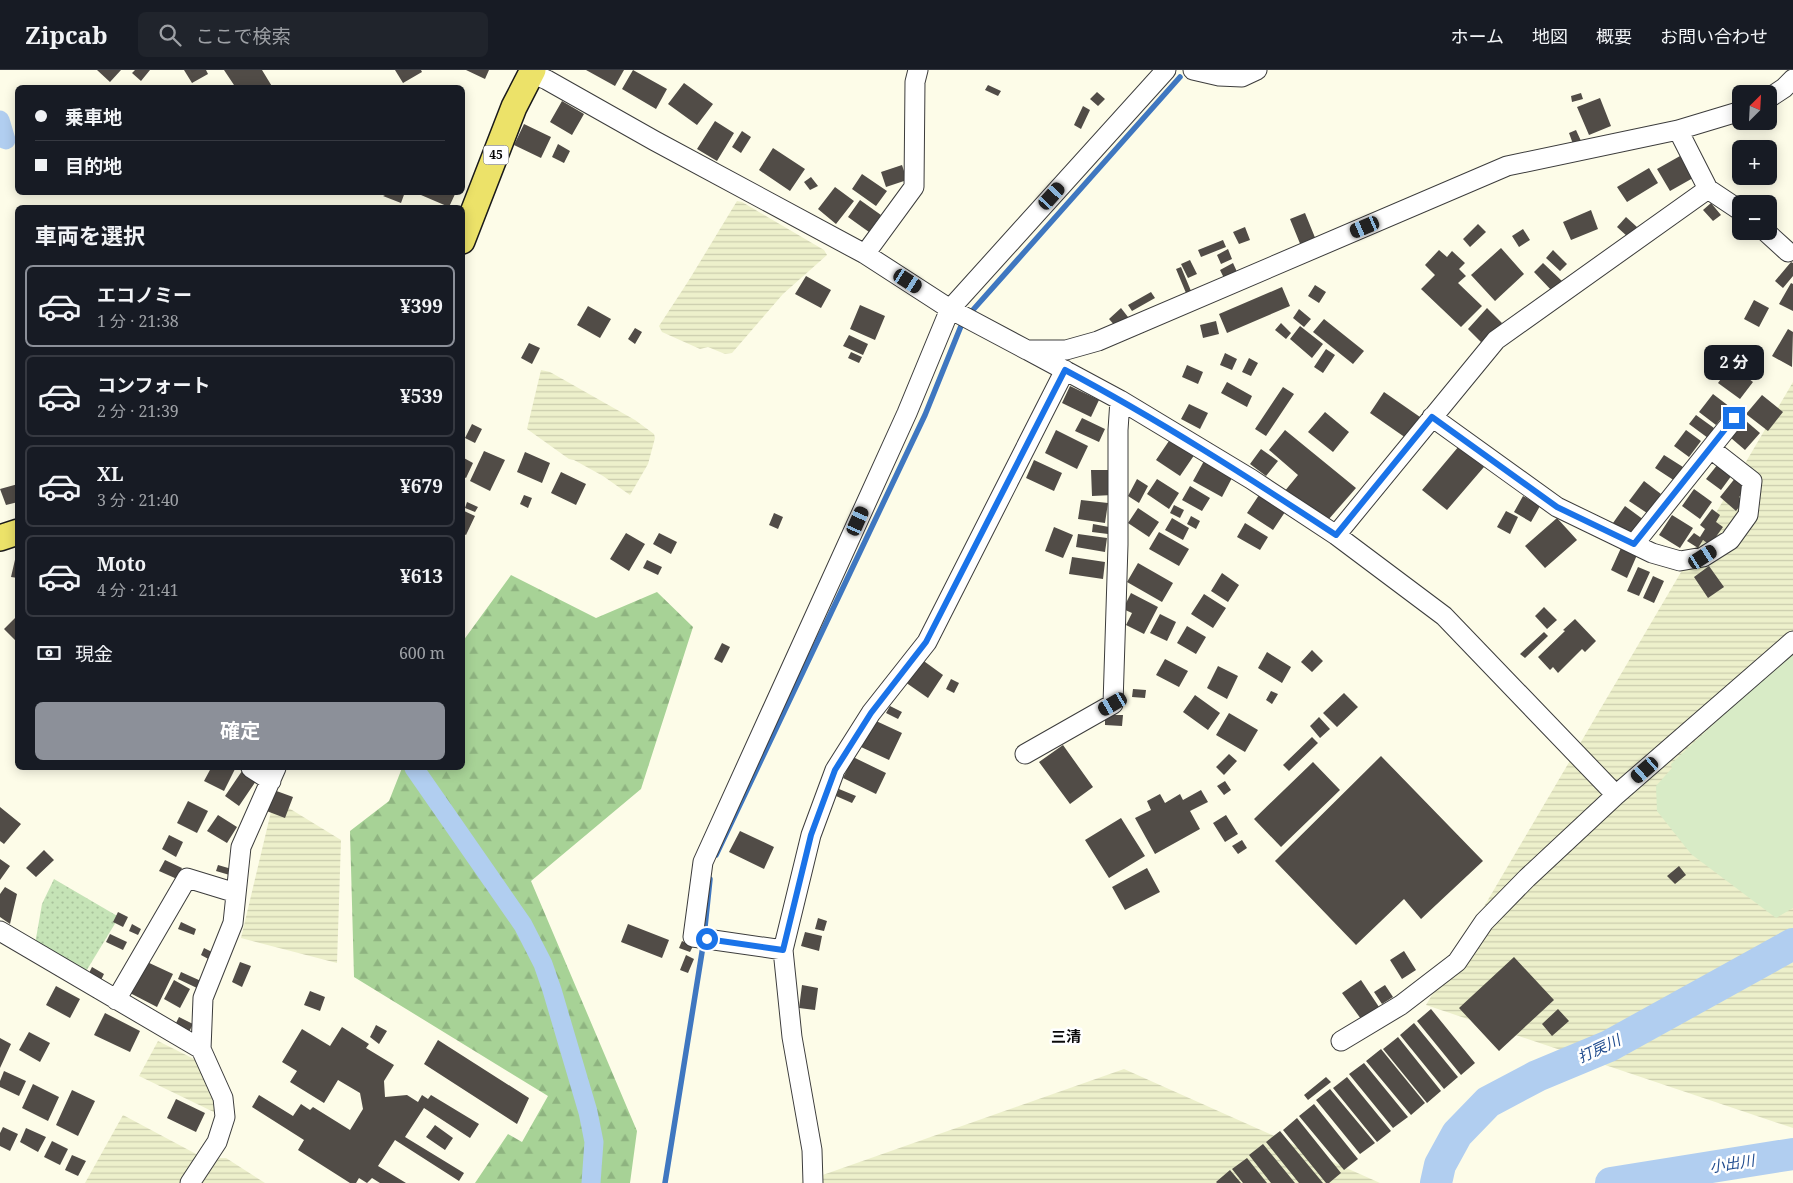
<!DOCTYPE html>
<html lang="ja">
<head>
<meta charset="utf-8">
<style>
	:root { --surface:#171b24; --page:#20242c; --text:#f1f3f6; --muted:#9ea1a6; --line:#363941; --accent:#8c9099 }
	body { margin:0; font-family:"Noto Serif","Noto Sans JP",serif; background:var(--page); color:var(--text); height:100vh; display:flex; flex-direction:column; font-size:19px; white-space:nowrap }
	* { box-sizing:border-box; margin:0 }
	p { font-size:16px; color:var(--muted) }
	.icon { flex:none; width:28px; height:28px; fill:none; stroke:currentColor; stroke-width:2; stroke-linecap:round; stroke-linejoin:round }
	.map { position:relative; flex:1; overflow:hidden }
	.panel { position:absolute; left:15px; top:135px; width:450px; height:565px; display:flex; flex-direction:column; background:var(--surface); border-radius:8px; box-shadow:0 2px 12px #0003 }
	.panel>* { flex:none }
	.banner { position:absolute; left:15px; top:15px; width:450px; height:110px; border-radius:8px; box-shadow:0 2px 12px #0003; display:grid; align-content:center; height:110px; padding:0 20px; background:var(--surface) }
	.needle { width:32px; rotate:24deg }
	.fabs { position:absolute; left:1732px; top:15px; display:grid; gap:10px }
	.fabs a { display:grid; place-items:center; width:45px; height:45px; border-radius:8px; background:var(--surface); box-shadow:0 2px 12px #0003; font-size:25px }
	.end { position:absolute; width:22px; height:22px; margin:-11px; border:6px solid #1a73e8; background:#fff; box-shadow:0 0 0 2px #fff }
	.from { border-radius:50% }
	.bubble { position:absolute; height:35px; border-radius:8px; background:var(--surface); box-shadow:0 2px 12px #0003; font-size:16px; font-weight:700; line-height:35px; text-align:center }
	.car { position:absolute; width:15px; height:30px; margin:-15px -8px; border-radius:6px; box-shadow:0 0 4px 1px #0007; background:linear-gradient(#222 24%,#8ab4d8 0 40%,#222 0 76%,#8ab4d8 0 86%,#222 0) }
	.banner b { display:flex; align-items:center; gap:18px; height:48px; font-size:19px }
	.banner b+b { border-top:1px solid var(--line) }
	.banner i { width:12px; height:12px; background:var(--text) }
	ul { padding:0; list-style:none }
	li { display:flex; align-items:center; gap:15px; height:82px; margin:0 10px 8px; padding:0 10px; border:2px solid var(--line); border-radius:8px }
	li div { flex:1 }
	li b { display:block; font-size:19px }
	li em { font-style:normal; font-weight:700 }
	li.on { border-color:var(--accent) }
	li>.icon { width:45px; height:45px; stroke-width:1.5 }
	h2 { padding:0 20px; font-size:22px; line-height:60px }
	.pay { display:flex; align-items:center; gap:12px; height:55px; padding:0 20px; font-size:19px }
	.pay p { margin-inline-start:auto }
	.action { display:flex; gap:10px; margin-top:auto; padding:10px 20px }
	.action a { flex:1; height:58px; border-radius:8px; background:var(--accent); color:#fff; font-size:20px; font-weight:700; line-height:58px; text-align:center }
	header { display:flex; align-items:center; gap:30px; box-sizing:border-box; height:70px; padding:0 25px; background:var(--surface); border-bottom:1px solid var(--line) }
	header strong { font-size:24px }
	nav { display:flex; gap:28px; margin-inline-start:auto; font-size:18px }
	.search { width:350px; height:45px; background:var(--page); display:flex; align-items:center; gap:12px; box-sizing:border-box; padding:0 18px; border-radius:8px; color:var(--muted); font-size:19px }
	.map>svg:first-child { display:block }
</style>
</head>
<body>
<header>
<strong>Zipcab</strong>
<div class="search"><svg class="icon" aria-label="search" viewBox="0 0 24 24"><circle cx="10" cy="10" r="6"/><path d="M15 15l6 6"/></svg>ここで検索</div>
<nav><a>ホーム</a><a>地図</a><a>概要</a><a>お問い合わせ</a></nav>
</header>
<div class="map">
<svg width="1793" height="1113" viewBox="0 0 1793 1113">
	<defs>
		<pattern id="farmland-rules" width="6" height="5" patternUnits="userSpaceOnUse" patternTransform="scale(1.25)"><rect width="6" height="5" fill="#edf0cb"/><path d="M0 2.5h6" fill="none" stroke="#caccad"/></pattern>
		<pattern id="forest-firs" width="22" height="20" patternUnits="userSpaceOnUse" patternTransform="scale(1.25)"><rect width="22" height="20" fill="#a7d296"/><path d="M5 1l3.5 6h-7zM16 11l3.5 6h-7z" fill="#8eb380"/></pattern>
		<pattern id="park-dots" width="8" height="8" patternUnits="userSpaceOnUse" patternTransform="scale(1.25)"><rect width="8" height="8" fill="#c5e3b6"/><path d="M2 2h.1M6 6h.1" fill="none" stroke="#a8c19b" stroke-width="1.8" stroke-linecap="round"/></pattern>
	</defs>
	<rect width="100%" height="100%" fill="#fdfce8"/>
	<path fill="url(#farmland-rules)" d="M737 131 742 132 824 180 827 185 783 224 732 283 725 284 708 277 700 279 662 262 659 256 689 210Z
		M541 300 550 302 635 350 654 364 655 368 648 394 630 425 603 406 574 390 569 389 527 359Z
		M1793 312V1058L1426 935Z
		M274 729 341 770 337 893 241 868Z
		M158 971 202 993 220 1045 139 1006Z
		M1124 999 1380 1113H800Z
		M123 1045 198 1085 180 1113H85Z
		M219 1088H226L265 1113H202Z"/>
	<path fill="url(#forest-firs)" d="M511 505 596 548 657 522 693 557 641 719 531 811 637 1061 630 1113H475L508 1064 522 1072 548 1026 354 907 350 761 389 731 402 698H462L463 571Z"/>
	<path fill="url(#park-dots)" d="M54 809 119 847 85 903 35 874 42 834Z"/>
	<path fill="#d8ebc6" d="M1793 580V838L1776 848 1691 784 1657 741 1656 716 1672 698 1671 694Z"/>
	<g fill="none" stroke-linecap="round" stroke-linejoin="round">
		<path stroke="#3f77c0" stroke-width="5.5" d="M716 785 925 345 961 256 972 241 1180 7
			M665 1113 703 876 710 809"/>
		<path stroke="#b1cef0" stroke-width="19" d="M0 50 6 70
			M414 698 523 855 543 894 552 920 588 1042 594 1072 591 1113"/>
		<path stroke="#b1cef0" stroke-width="32" d="M1436 1113 1440 1095 1457 1064 1488 1032 1537 1006 1609 976 1793 874
			M1611 1113 1793 1084"/>
	</g>
	<path fill="#514c47" d="M97 0H121L110 12Z
		M135 0H150L141 11 132 3Z
		M184 0H206L208 4 192 13Z
		M224 0H262L273 18H236Z
		M395 0H421L422 2 403 13Z
		M466 0H489L485 9Z
		M586 0H624L615 16Z
		M633 0 667 19 656 39 622 19Z
		M684 13 713 34 697 55 668 34Z
		M988 15 1001 21 998 26 985 20Z
		M1097 22 1105 29 1098 36 1090 29Z
		M1581 23 1583 29 1572 32 1571 26Z
		M1600 28 1611 56 1589 65 1577 37Z
		M562 31 584 44 572 65 550 52Z
		M1083 36 1090 40 1081 59 1074 55Z
		M715 51 734 63 717 91 697 79Z
		M524 54 551 67 541 88 514 75Z
		M1576 60 1581 71 1573 74 1569 63Z
		M742 61 751 67 741 83 732 77Z
		M558 74 570 81 564 93 552 87Z
		M773 78 805 99 790 121 759 100Z
		M1680 86 1693 108 1670 121 1657 99Z
		M902 95 907 110 886 117 881 102Z
		M1649 98 1658 113 1627 132 1617 117Z
		M862 104 887 121 876 136 852 119Z
		M811 107 818 116 810 120 804 112Z
		M835 117 854 131 836 154 818 139Z
		M391 122H405L401 133 383 126Z
		M422 122H456L449 137 421 125Z
		M860 130 881 145 869 162 848 147Z
		M1711 133 1721 145 1713 151 1703 140Z
		M1591 140 1598 159 1571 170 1563 152Z
		M1305 143 1316 170 1301 176 1290 149Z
		M1626 147 1637 157 1628 167 1617 157Z
		M1478 154 1486 162 1470 177 1463 169Z
		M1245 157 1250 170 1239 174 1233 162Z
		M1523 159 1530 170 1519 177 1512 166Z
		M1223 170 1226 177 1201 187 1198 180Z
		M1501 178 1524 204 1495 231 1471 205Z
		M1228 179 1232 189 1221 194 1217 185Z
		M1439 180 1447 187 1452 181 1465 193 1459 199 1466 206 1458 213 1482 236 1461 257 1421 219 1435 205 1425 195Z
		M1553 180 1567 194 1560 201 1546 188Z
		M1190 190 1197 204 1188 208 1181 194Z
		M1791 192 1793 193V206L1783 218 1775 211Z
		M1233 193 1238 204 1225 210 1220 200Z
		M1543 193 1563 212 1553 222 1534 202Z
		M1181 197 1191 221 1186 223 1176 199Z
		M806 206 831 220 821 238 795 224Z
		M1791 213 1793 214V241L1779 234Z
		M1315 215 1326 222 1319 233 1308 226Z
		M1282 217 1290 236 1227 263 1219 244Z
		M1151 222 1155 228 1132 241 1128 235Z
		M1754 230 1769 238 1759 257 1744 249Z
		M860 235 885 246 875 270 850 259Z
		M588 236 611 249 600 268 577 255Z
		M1121 238 1128 247 1116 257 1109 249Z
		M1487 238 1502 253 1483 274 1468 259Z
		M1299 239 1311 249 1304 257 1293 248Z
		M1324 249 1364 281 1353 294 1313 262Z
		M1216 251 1219 264 1203 268 1200 255Z
		M1281 253 1291 263 1286 269 1275 260Z
		M1300 256 1323 274 1312 288 1290 269Z
		M635 258 642 262 635 274 628 269Z
		M1788 259 1793 262 1792 297 1772 286Z
		M849 265 868 274 863 285 843 276Z
		M529 273 540 278 532 294 521 288Z
		M1326 279 1335 285 1323 303 1314 297Z
		M851 282 862 287 859 293 848 288Z
		M1225 283 1237 289 1232 300 1220 295Z
		M1249 288 1258 293 1251 306 1242 302Z
		M1187 295 1203 302 1198 314 1182 307Z
		M1731 295 1753 312 1740 329 1718 313Z
		M1227 312 1252 326 1247 337 1221 323Z
		M1070 316 1099 330 1091 347 1062 333Z
		M1283 317 1294 324 1266 366 1255 359Z
		M1384 322 1420 347 1406 368 1370 343Z
		M1713 324 1730 337 1716 355 1699 342Z
		M1762 325 1783 342 1768 361 1746 344Z
		M1189 334 1208 343 1200 359 1181 349Z
		M1325 342 1349 362 1333 382 1308 362Z
		M1696 345 1714 358 1708 368 1689 354Z
		M1082 348 1105 359 1099 372 1075 361Z
		M1746 351 1760 363 1745 380 1731 368Z
		M472 354 482 359 475 373 465 368Z
		M1056 360 1088 376 1077 399 1045 383Z
		M1285 360 1356 418 1328 450 1284 422 1298 405 1269 380Z
		M1686 360 1701 371 1689 387 1674 376Z
		M1171 368 1195 384 1180 406 1156 390Z
		M1459 376 1484 397 1447 440 1422 420Z
		M1261 379 1278 391 1266 406 1250 394Z
		M484 381 505 390 490 421 470 411Z
		M525 382 550 393 542 413 517 402Z
		M1664 385 1683 397 1675 411 1655 398Z
		M462 387 473 393 466 408 462 406Z
		M1034 390 1062 403 1054 421 1026 408Z
		M1204 391 1233 406 1222 427 1193 411Z
		M1718 394 1732 405 1721 420 1706 409Z
		M1091 400H1112L1113 425 1092 426Z
		M561 402 586 414 576 435 551 423Z
		M1736 407 1748 416 1739 427 1743 432 1736 441 1720 427Z
		M1137 409 1148 416 1139 433 1128 426Z
		M1157 409 1179 423 1169 439 1147 424Z
		M1644 411 1661 424 1647 443 1629 431Z
		M18 414V432L6 435 0 419Z
		M1190 416 1210 428 1202 441 1182 430Z
		M1694 419 1712 432 1700 449 1682 436Z
		M524 425 532 428 528 438 520 434Z
		M1259 425 1285 442 1273 460 1247 443Z
		M1523 426 1540 436 1531 452 1514 442Z
		M1081 430 1108 433 1105 453 1078 449Z
		M467 432 478 437 475 442 465 438Z
		M1174 435 1184 440 1180 448 1170 443Z
		M1625 436 1644 450 1633 467 1613 453Z
		M1138 438 1159 452 1149 467 1128 453Z
		M1712 439 1720 445 1716 452 1723 457 1710 475 1703 470 1698 478 1687 471 1694 463 1700 467 1705 459 1700 455Z
		M462 440 475 446 466 465 462 463Z
		M1506 441 1518 447 1510 464 1497 457Z
		M774 443 783 447 778 459 769 455Z
		M1672 445 1693 458 1680 478 1659 465Z
		M1191 446 1200 451 1196 459 1187 454Z
		M1172 448 1189 458 1183 470 1165 460Z
		M1557 448 1577 470 1545 498 1525 476Z
		M1245 453 1268 467 1260 480 1237 467Z
		M1093 454 1109 457 1108 464 1092 462Z
		M1054 457 1073 465 1063 488 1045 481Z
		M1159 462 1189 479 1179 496 1149 479Z
		M626 463 645 474 629 501 610 489Z
		M659 463 677 472 671 484 653 474Z
		M1078 464 1107 468 1105 482 1076 477Z
		M1621 478 1637 485 1627 508 1611 500Z
		M17 481H18V508L11 507Z
		M1072 487 1105 492 1103 509 1069 504Z
		M647 490 662 497 658 505 643 498Z
		M1138 493 1173 513 1162 532 1127 512Z
		M1709 496 1724 517 1708 528 1694 507Z
		M1638 497 1650 502 1639 526 1627 521Z
		M1222 503 1239 515 1228 532 1211 521Z
		M1653 506 1664 511 1654 533 1643 528Z
		M1131 523 1158 537 1144 564 1126 555 1132 543 1123 539Z
		M1204 524 1226 538 1213 558 1191 544Z
		M1544 537 1557 550 1547 559 1535 546Z
		M1160 544 1176 552 1167 571 1150 563Z
		M18 545V573L4 559Z
		M1575 549 1596 571 1585 582 1582 579 1558 603 1553 597 1550 600 1538 587 1565 561 1563 560Z
		M1187 556 1206 567 1196 584 1177 573Z
		M1544 562 1548 566 1525 588 1520 584Z
		M722 573 730 577 722 593 714 589Z
		M1312 580 1323 591 1312 602 1301 592Z
		M1267 582 1291 597 1282 613 1258 598Z
		M921 589 943 605 928 628 905 612Z
		M1165 589 1188 601 1179 617 1156 605Z
		M1218 596 1238 606 1227 629 1207 618Z
		M951 609 959 613 954 623 946 619Z
		M1133 619 1146 620 1145 628 1132 627Z
		M1271 621 1278 624 1272 634 1266 630Z
		M1344 623 1358 637 1337 657 1323 643Z
		M1195 625 1220 643 1208 660 1183 642Z
		M890 636 902 642 898 649 886 643Z
		M1229 643 1258 660 1245 682 1216 665Z
		M1105 645H1123L1122 656 1105 655Z
		M1319 647 1330 659 1320 668 1310 656Z
		M874 650 902 663 889 690 861 677Z
		M1312 667 1318 673 1289 701 1283 695Z
		M1063 675 1093 717 1070 734 1039 692Z
		M1229 684 1237 691 1224 705 1216 697Z
		M1381 686 1483 791 1421 849 1404 829 1356 875 1275 791Z
		M853 687 886 703 876 724 843 708Z
		M1313 692 1340 720 1281 777 1254 749Z
		M211 698H232L235 699 224 721 204 711Z
		M242 701 256 711 239 736 225 726Z
		M1225 711 1231 720 1224 725 1217 716Z
		M271 719 293 727 285 748 264 740Z
		M839 719 856 726 852 733 836 726Z
		M1201 720 1208 732 1190 741 1200 759 1155 784 1135 748 1151 740 1147 731 1160 724 1165 733 1180 724 1183 730Z
		M188 731 208 741 197 763 177 753Z
		M0 737 21 754 4 774 0 771Z
		M218 745 237 757 227 773 207 761Z
		M1226 745 1238 764 1225 772 1213 753Z
		M1121 748 1145 786 1109 808 1085 770Z
		M740 761 774 777 764 799 729 782Z
		M169 765 183 772 176 787 162 779Z
		M1242 770 1247 778 1238 784 1232 776Z
		M44 780 54 790 36 807 26 798Z
		M0 789 10 796 0 810Z
		M165 790 182 798 177 809 159 801Z
		M218 795 235 800 233 806 216 801Z
		M1679 796 1686 805 1675 814 1667 806Z
		M1147 798 1160 822 1125 840 1112 817Z
		M5 817 17 824 10 854 0 847V824Z
		M118 842 128 847 123 857 113 852Z
		M818 848 827 851 824 861 815 859Z
		M181 852 196 859 194 865 178 859Z
		M132 854 141 859 138 865 129 861Z
		M628 854 669 870 662 888 621 872Z
		M805 862 822 866 819 881 801 876Z
		M110 864 127 872 123 880 106 872Z
		M682 871 693 876 690 882 679 878Z
		M204 878 216 884 212 891 201 885Z
		M1404 881 1416 900 1402 909 1390 890Z
		M686 885 694 889 688 903 680 900Z
		M1514 887 1554 930 1499 981 1459 938Z
		M145 891 173 904 157 937 130 923Z
		M240 892 251 896 242 917 232 912Z
		M92 897 104 904 101 910 89 903Z
		M181 902 201 911 197 918 178 909Z
		M174 910 190 919 180 938 164 929Z
		M1361 910 1379 937 1361 949 1342 923Z
		M802 915 818 918 815 940 799 938Z
		M1385 915 1393 927 1382 934 1374 922Z
		M56 916 80 929 70 948 46 935Z
		M310 921 325 927 320 941 304 935Z
		M1431 939 1475 993 1461 1005 1417 951Z
		M1558 939 1569 951 1552 966 1542 954Z
		M105 943 140 961 130 982 94 965Z
		M179 947 193 954 189 962 175 955Z
		M1414 953 1458 1007 1444 1019 1400 965Z
		M376 955 387 961 379 974 370 967Z
		M342 957 369 974 366 978 394 995 384 1011 385 1027 407 1025 418 1032 422 1025 428 1029 431 1025 479 1054 470 1068 424 1038 405 1067 464 1103 459 1111 395 1070 378 1096 406 1113H380L372 1108 367 1113 359 1108 356 1113H350L298 1080 304 1070 252 1037 259 1025 293 1046 301 1034 310 1040 313 1037 350 1060 363 1039 360 1023 338 1010 324 1033 290 1012 297 1001 282 992 302 959 330 976Z
		M29 962 50 973 40 992 19 980Z
		M1398 967 1441 1021 1427 1033 1383 979Z
		M0 968 11 974 0 998Z
		M438 970 529 1028 517 1054 424 994Z
		M1381 979 1425 1033 1411 1045 1366 991Z
		M1364 993 1408 1047 1393 1058 1349 1004Z
		M4 1001 26 1011 19 1026 0 1017V1011Z
		M1326 1007 1331 1012 1308 1030 1304 1025Z
		M1347 1007 1391 1061 1377 1072 1333 1018Z
		M33 1014 59 1027 48 1051 22 1038Z
		M1330 1019 1375 1073 1360 1084 1316 1030Z
		M72 1020 95 1031 78 1066 56 1055Z
		M176 1029 205 1043 196 1062 167 1048Z
		M1314 1034 1358 1089 1344 1100 1299 1046Z
		M1297 1048 1341 1103 1329 1113H1326L1283 1060Z
		M435 1055 453 1068 445 1080 426 1067Z
		M3 1057 18 1064 10 1081 0 1076V1063Z
		M26 1058 46 1067 38 1082 20 1072Z
		M1280 1061 1323 1113H1299L1266 1072Z
		M52 1071 68 1079 60 1095 44 1087Z
		M1263 1074 1295 1113H1271L1249 1085Z
		M72 1085 86 1091 78 1106 65 1100Z
		M1247 1088 1267 1113H1243L1232 1099Z
		M1230 1100 1241 1113H1217L1216 1112Z"/>
	<g fill="none" stroke-linecap="round" stroke-linejoin="round">
		<defs>
			<path id="minor" d="M1193 0 1219 6 1242 7 1257 0
				M531 3 547 10 655 71 865 184 950 239 1027 280H1066L1098 271 1507 96 1678 60 1741 41
				M1769 28 1784 18 1793 9
				M1678 60 1708 119 1741 141
				M1765 161 1788 182
				M865 184 914 117 915 12 918 0
				M1029 281 1120 330 1251 409 1336 465 1444 546 1616 725
				M1432 347 1557 437 1652 483 1680 491 1703 487 1730 470 1748 445 1752 411 1711 379
				M1336 465 1496 270 1708 119
				M1634 474 1735 348
				M1025 684 1113 634 1118 475V360L1120 330
				M251 698 271 711
				M0 861 201 979
				M783 880 693 867 703 792 907 343 950 239 1166 0
				M116 930 187 808 236 823
				M1341 971 1401 935 1457 892 1484 852 1527 808 1616 725 1793 571
				M190 1113 217 1072 225 1047 223 1028 201 979 203 928 233 853 241 777 276 698
				M813 1113 812 1080 792 967 783 880 811 765 835 700 871 643 927 572 1065 300"/>
			<path id="major" d="M462 171 514 37 533 0
				M0 468 18 462"/>
		</defs>
		<use href="#minor" stroke="#3c3c3c" stroke-width="21"/>
		<use href="#major" stroke="#1a1a1a" stroke-width="28"/>
		<use href="#minor" stroke="#fff" stroke-width="19"/>
		<use href="#major" stroke="#ece269" stroke-width="25"/>
	</g>
	<g fill="none" stroke-linecap="round" stroke-linejoin="round">
		<path stroke="#1a73e8" stroke-width="6" d="M707 869 783 880 811 765 835 700 871 643 926 572 1065 300C1159 350 1248 407 1336 465L1432 347 1557 437 1634 474 1734 348"/>
	</g>
	<g text-anchor="middle" stroke-width="5" stroke-linejoin="round" paint-order="stroke">
		<rect fill="#fff" stroke="#535353" stroke-width="1" x="483.5" y="75.5" width="25" height="19" rx="4"/>
		<g font-size="12" font-weight="bold" fill="#090909">
			<text x="496" y="89">45</text>
		</g>
		<g font-size="15" font-weight="bold" fill="#090909" stroke="#fff">
			<text x="1066" y="972">三清</text>
		</g>
		<g font-size="15" font-style="italic" fill="#1f4b8e" stroke="#fff">
			<text transform="translate(1599 979) rotate(-25)" y="5">打戻川</text>
			<text transform="translate(1732 1094) rotate(-9)" y="5">小出川</text>
		</g>
	</g>
</svg>
<div class="fabs">
<a><svg class="needle" viewBox="-14 -14 28 28"><path d="M0-13l5 13h-10z" fill="#e53935"/><path d="M0 13l5-13h-10z" fill="#9ea1a6"/></svg></a>
<a>+</a>
<a>−</a>
</div>
<i class="end from" style="left:707px;top:869px"></i>
<i class="end" style="left:1734px;top:348px"></i>
<div class="bubble" style="left:1704px;top:275px;width:60px">2 分</div>
<i class="car" style="left:1052px;top:126px;rotate:42deg"></i>
<i class="car" style="left:1365px;top:157px;rotate:247deg"></i>
<i class="car" style="left:908px;top:211px;rotate:123deg"></i>
<i class="car" style="left:858px;top:451px;rotate:24deg"></i>
<i class="car" style="left:1703px;top:487px;rotate:58deg"></i>
<i class="car" style="left:1113px;top:634px;rotate:240deg"></i>
<i class="car" style="left:1645px;top:700px;rotate:229deg"></i>
<div class="banner">
<b><i class="from"></i>乗車地</b>
<b><i></i>目的地</b>
</div>
<section class="panel">
<h2>車両を選択</h2>
<ul>
<li class="on"><svg class="icon" aria-label="car" viewBox="0 0 24 24"><path d="M5 17H2v-5l4-1 3-4h7l3 4 3 1v5h-3M9 17h6M6 11h13"/><circle cx="7" cy="17" r="2"/><circle cx="17" cy="17" r="2"/></svg><div><b>エコノミー</b><p>1 分 · 21:38</p></div><em>¥399</em></li>
<li><svg class="icon" aria-label="car" viewBox="0 0 24 24"><path d="M5 17H2v-5l4-1 3-4h7l3 4 3 1v5h-3M9 17h6M6 11h13"/><circle cx="7" cy="17" r="2"/><circle cx="17" cy="17" r="2"/></svg><div><b>コンフォート</b><p>2 分 · 21:39</p></div><em>¥539</em></li>
<li><svg class="icon" aria-label="car" viewBox="0 0 24 24"><path d="M5 17H2v-5l4-1 3-4h7l3 4 3 1v5h-3M9 17h6M6 11h13"/><circle cx="7" cy="17" r="2"/><circle cx="17" cy="17" r="2"/></svg><div><b>XL</b><p>3 分 · 21:40</p></div><em>¥679</em></li>
<li><svg class="icon" aria-label="car" viewBox="0 0 24 24"><path d="M5 17H2v-5l4-1 3-4h7l3 4 3 1v5h-3M9 17h6M6 11h13"/><circle cx="7" cy="17" r="2"/><circle cx="17" cy="17" r="2"/></svg><div><b>Moto</b><p>4 分 · 21:41</p></div><em>¥613</em></li>
</ul>
<div class="pay"><svg class="icon" aria-label="cash" viewBox="0 0 24 24"><path d="M3 7h18v10H3z"/><circle cx="12" cy="12" r="2"/></svg>現金<p>600 m</p></div>
<div class="action"><a>確定</a></div>
</section>
</div>
</body>
</html>
